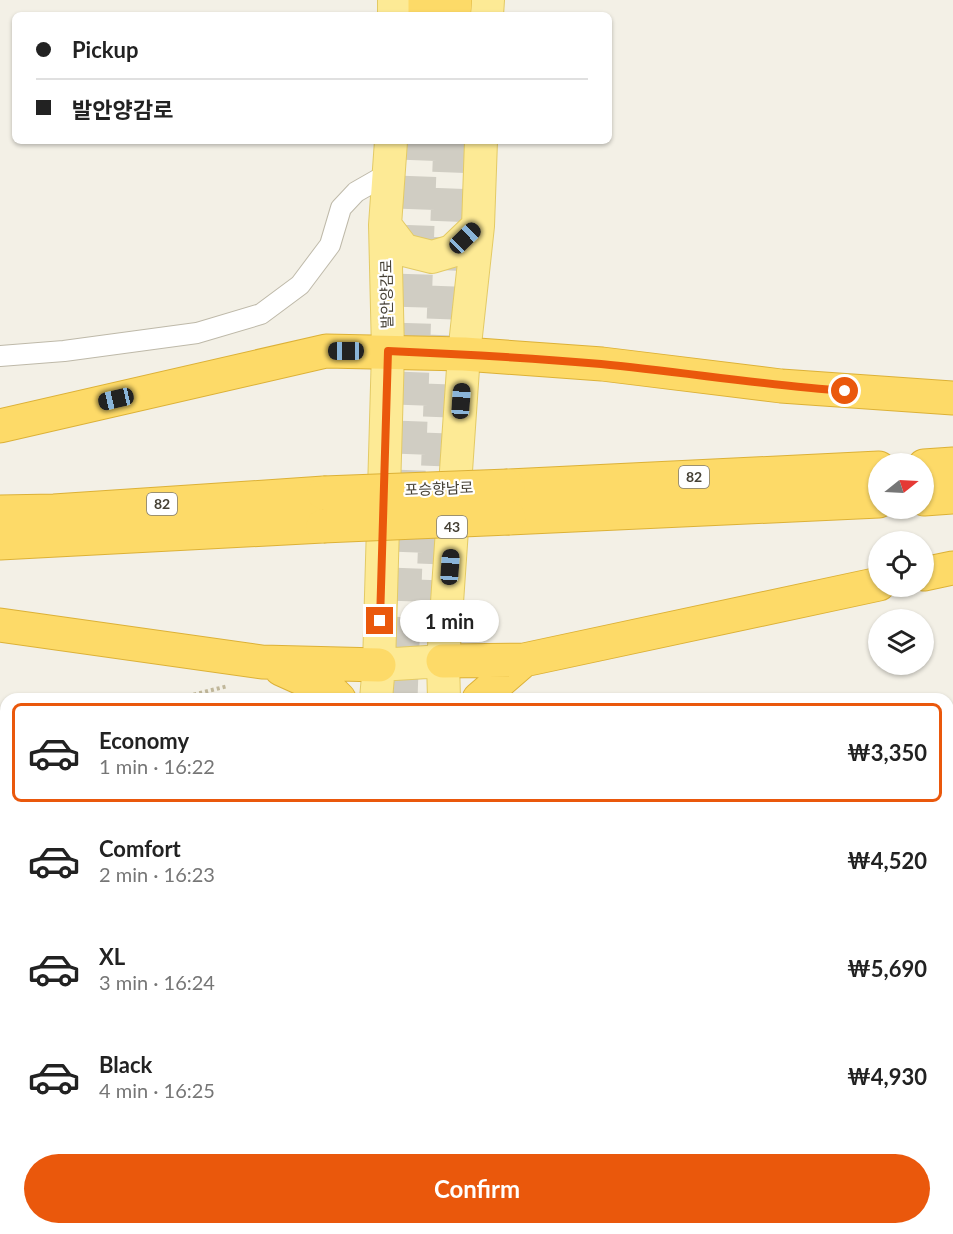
<!DOCTYPE html>
<html lang="en">
<head>
<meta charset="utf-8">
<style>
	:root { --surface:#fff; --page:#f6f6f6; --text:#222; --muted:#767676; --line:#e0e0e0; --accent:#ea580c }
	body { margin:0; font-family:Lato,"Noto Sans KR",sans-serif; background:var(--page); color:var(--text); height:100vh; display:flex; flex-direction:column; font-size:22px; white-space:nowrap }
	* { box-sizing:border-box; margin:0 }
	p { font-size:20px; color:var(--muted) }
	.icon { flex:none; width:33px; height:33px; fill:none; stroke:currentColor; stroke-width:2; stroke-linecap:round; stroke-linejoin:round }
	.map { position:relative; flex:1; overflow:hidden }
	.panel { position:absolute; left:0px; top:693px; width:954px; height:542px; display:flex; flex-direction:column; background:var(--surface); border-radius:18px 18px 0 0; box-shadow:0 2px 4px #0004 }
	.panel>* { flex:none }
	.banner { position:absolute; left:12px; top:12px; width:600px; height:132px; border-radius:9px; box-shadow:0 2px 4px #0004; display:grid; align-content:center; height:132px; padding:0 24px; background:var(--surface) }
	.needle { width:39px; rotate:72deg }
	.controls { position:absolute; left:868px; top:453px; display:grid; gap:12px }
	.controls a { display:grid; place-items:center; width:66px; height:66px; border-radius:50%; background:var(--surface); box-shadow:0 2px 4px #0004; font-size:30px }
	.end { position:absolute; width:27px; height:27px; margin:-14px; border:8px solid #ea580c; background:#fff; box-shadow:0 0 0 3px #fff }
	.from { border-radius:50% }
	.bubble { position:absolute; height:42px; border-radius:21px; background:var(--surface); box-shadow:0 2px 4px #0004; font-size:20px; font-weight:700; line-height:42px; text-align:center }
	.car { position:absolute; width:18px; height:36px; margin:-18px -9px; border-radius:8px; box-shadow:0 0 4px 2px #0007; background:linear-gradient(#222 24%,#8ab4d8 0 40%,#222 0 76%,#8ab4d8 0 86%,#222 0) }
	.banner b { display:flex; align-items:center; gap:21px; height:57px; font-size:22px }
	.banner b+b { border-top:2px solid var(--line) }
	.banner i { width:15px; height:15px; background:var(--text) }
	ul { padding:10px 0 0; list-style:none }
	li { display:flex; align-items:center; gap:18px; height:99px; margin:0 12px 9px; padding:0 12px; border:3px solid transparent; border-radius:9px }
	li div { flex:1 }
	li b { display:block; font-size:22px }
	li em { font-style:normal; font-weight:700 }
	li.on { border-color:var(--accent) }
	li>.icon { width:54px; height:54px; stroke-width:1.5 }
	.action { display:flex; gap:12px; margin-top:auto; padding:12px 24px }
	.action a { flex:1; height:69px; border-radius:36px; background:var(--accent); color:#fff; font-size:24px; font-weight:700; line-height:69px; text-align:center }
	.map>svg:first-child { display:block }
</style>
</head>
<body>
<div class="map">
<svg width="953" height="1234" viewBox="0 0 953 1234">
	<rect width="100%" height="100%" fill="#f3f0e6"/>
	<g fill="none" stroke-linecap="round" stroke-linejoin="round">
		<path stroke="#d0cdc3" stroke-width="33" stroke-dasharray="33 16" stroke-linecap="butt" d="M432 613 450 141
			M401 699 421 141"/>
		<defs>
			<path id="street" d="M0 356 64 351 197 333 261 314 300 285 330 245 341 208 356 192 377 180H388
				M948 1181 953 1182
				M511 1228 512 1234"/>
			<path id="primary" d="M394 15V0
				M487 15 488 0
				M385 225 404 250 432 257 452 251 478 226
				M379 665 443 661
				M376 699 379 665 388 351 385 225 391 141
				M444 699 443 661 464 354 478 226 481 141
				M360 1234V1228
				M433 1234 434 1228"/>
			<path id="highway" d="M425 15V0
				M454 15 455 0
				M0 426 326 351 464 354 602 364 781 386 953 398
				M924 466 953 464
				M508 486 879 468
				M924 499 953 497
				M0 512 54 511 324 493
				M509 518 879 501
				M0 543 323 526
				M924 574 953 568
				M0 625 262 662 379 665
				M443 661 524 660 879 584
				M281 669 332 692 339 699
				M479 699 524 660
				M408 1234V1228"/>
		</defs>
		<use href="#street" stroke="#beb9a9" stroke-width="22"/>
		<use href="#primary" stroke="#e3ca65" stroke-width="34"/>
		<use href="#highway" stroke="#dcb137" stroke-width="35"/>
		<path stroke="#c0b79a" stroke-width="4" stroke-dasharray="3 3" stroke-linecap="butt" d="M176 699 228 686
			M0 715H6"/>
		<use href="#street" stroke="#fff" stroke-width="20"/>
		<use href="#primary" stroke="#fdea95" stroke-width="32"/>
		<use href="#highway" stroke="#fdda68" stroke-width="33"/>
		<defs>
			<path id="highway-bridge" d="M324 493 508 486
				M323 526 509 518"/>
		</defs>
		<use href="#highway-bridge" stroke="#dcb137" stroke-width="35" stroke-linecap="butt"/>
		<use href="#highway-bridge" stroke="#fdda68" stroke-width="33"/>
	</g>
	<g fill="none" stroke-linecap="round" stroke-linejoin="round">
		<path stroke="#ea580c" stroke-width="8" d="M380 621 388 351C459 354 530 358 601 364 683 372 764 385 845 391"/>
	</g>
	<g text-anchor="middle" stroke-width="4.5" stroke-linejoin="round" paint-order="stroke">
		<g fill="#fff" stroke="#7e7a72" stroke-width="1.5">
			<rect x="679" y="466" width="30" height="22" rx="4.5"/>
			<rect x="147" y="493" width="30" height="22" rx="4.5"/>
			<rect x="437" y="516" width="30" height="22" rx="4.5"/>
		</g>
		<g font-size="14" font-weight="bold" fill="#464135">
			<text x="694" y="482">82</text>
			<text x="162" y="509">82</text>
			<text x="452" y="532">43</text>
		</g>
		<g font-size="15" fill="#464135" stroke="#fff">
			<text transform="translate(387 294) rotate(-91)" y="5">발안양감로</text>
			<text transform="translate(439 489) rotate(-2)" y="5">포승향남로</text>
		</g>
	</g>
</svg>
<div class="controls">
<a><svg class="needle" viewBox="-14 -14 28 28"><path d="M0-13l5 13h-10z" fill="#e53935"/><path d="M0 13l5-13h-10z" fill="#767676"/></svg></a>
<a><svg class="icon" aria-label="locate" viewBox="0 0 24 24"><circle cx="12" cy="12" r="6"/><path d="M12 2v4M12 18v4M2 12h4M18 12h4"/></svg></a>
<a><svg class="icon" aria-label="layers" viewBox="0 0 24 24"><path d="M12 4l9 5-9 5-9-5zM3 14l9 5 9-5"/></svg></a>
</div>
<i class="end from" style="left:845px;top:391px"></i>
<i class="end" style="left:380px;top:621px"></i>
<div class="bubble" style="left:400px;top:600px;width:99px">1 min</div>
<i class="car" style="left:465px;top:238px;rotate:46deg"></i>
<i class="car" style="left:346px;top:351px;rotate:270deg"></i>
<i class="car" style="left:116px;top:399px;rotate:257deg"></i>
<i class="car" style="left:461px;top:401px;rotate:4deg"></i>
<i class="car" style="left:450px;top:567px;rotate:4deg"></i>
<div class="banner">
<b><i class="from"></i>Pickup</b>
<b><i></i>발안양감로</b>
</div>
<section class="panel">
<ul>
<li class="on"><svg class="icon" aria-label="car" viewBox="0 0 24 24"><path d="M5 17H2v-5l4-1 3-4h7l3 4 3 1v5h-3M9 17h6M6 11h13"/><circle cx="7" cy="17" r="2"/><circle cx="17" cy="17" r="2"/></svg><div><b>Economy</b><p>1 min · 16:22</p></div><em>₩3,350</em></li>
<li><svg class="icon" aria-label="car" viewBox="0 0 24 24"><path d="M5 17H2v-5l4-1 3-4h7l3 4 3 1v5h-3M9 17h6M6 11h13"/><circle cx="7" cy="17" r="2"/><circle cx="17" cy="17" r="2"/></svg><div><b>Comfort</b><p>2 min · 16:23</p></div><em>₩4,520</em></li>
<li><svg class="icon" aria-label="car" viewBox="0 0 24 24"><path d="M5 17H2v-5l4-1 3-4h7l3 4 3 1v5h-3M9 17h6M6 11h13"/><circle cx="7" cy="17" r="2"/><circle cx="17" cy="17" r="2"/></svg><div><b>XL</b><p>3 min · 16:24</p></div><em>₩5,690</em></li>
<li><svg class="icon" aria-label="car" viewBox="0 0 24 24"><path d="M5 17H2v-5l4-1 3-4h7l3 4 3 1v5h-3M9 17h6M6 11h13"/><circle cx="7" cy="17" r="2"/><circle cx="17" cy="17" r="2"/></svg><div><b>Black</b><p>4 min · 16:25</p></div><em>₩4,930</em></li>
</ul>
<div class="action"><a>Confirm</a></div>
</section>
</div>
</body>
</html>
